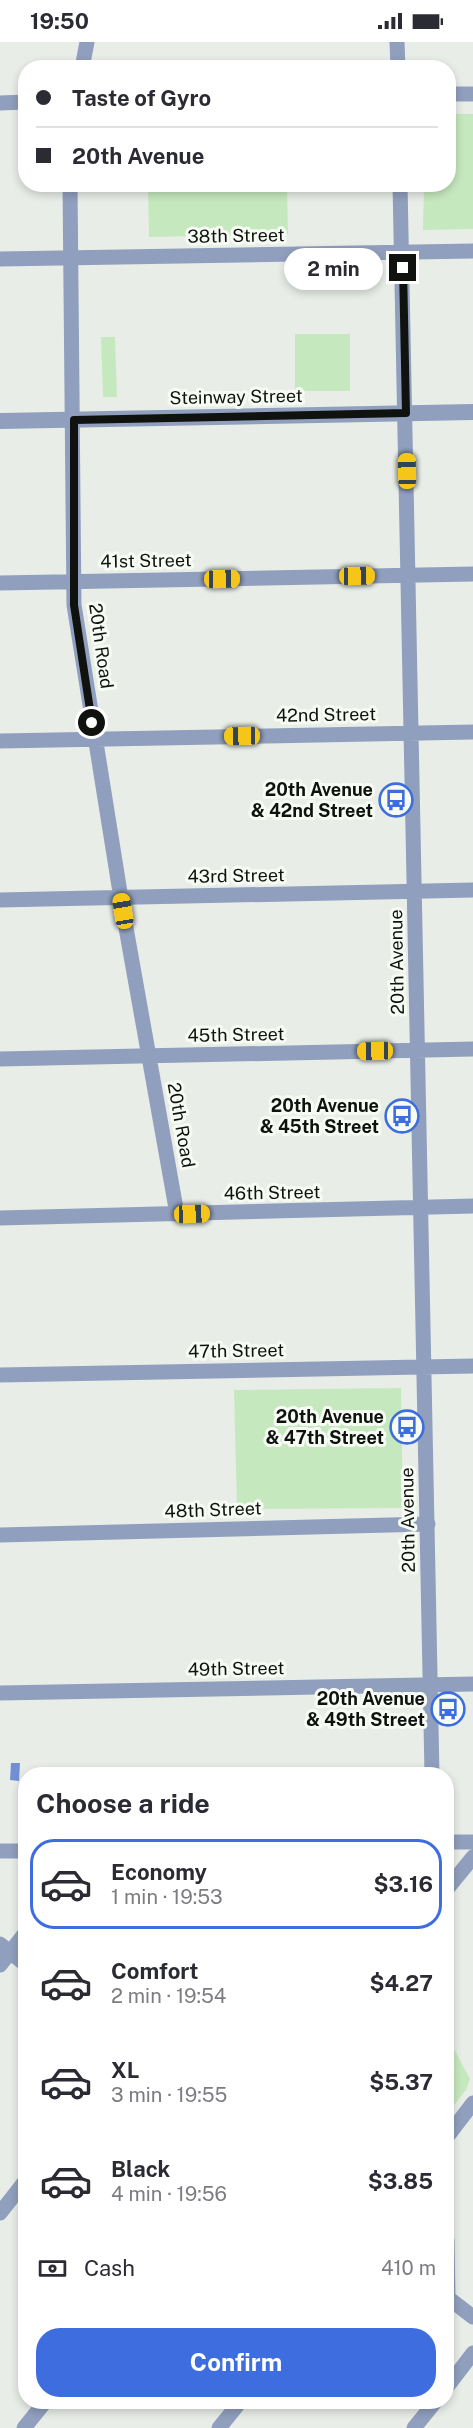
<!DOCTYPE html>
<html lang="en">
<head>
<meta charset="utf-8">
<style>
	:root { --surface:#fff; --page:#f2f2f3; --text:#2b2b33; --muted:#7c7c81; --line:#e1e1e2; --accent:#3d6dde }
	body { margin:0; font-family:"Public Sans",sans-serif; background:var(--page); color:var(--text); height:100vh; display:flex; flex-direction:column; font-size:22px; white-space:nowrap }
	* { box-sizing:border-box; margin:0 }
	p { font-size:20px; color:var(--muted) }
	.icon { flex:none; width:33px; height:33px; fill:none; stroke:currentColor; stroke-width:2; stroke-linecap:round; stroke-linejoin:round }
	.map { position:relative; flex:1; overflow:hidden }
	.details { position:absolute; left:18px; top:1725px; width:436px; height:642px; display:flex; flex-direction:column; background:var(--surface); border-radius:24px; box-shadow:0 3px 9px #0003 }
	.details>* { flex:none }
	.top-card { position:absolute; left:18px; top:18px; width:438px; height:132px; border-radius:24px; box-shadow:0 3px 9px #0003; display:grid; align-content:center; height:132px; padding:0 18px; background:var(--surface) }
	.end { position:absolute; width:27px; height:27px; margin:-14px; border:8px solid #10120f; background:#fff; box-shadow:0 0 0 3px #fff }
	.from { border-radius:50% }
	.bubble { position:absolute; height:42px; border-radius:21px; background:var(--surface); box-shadow:0 3px 9px #0003; font-size:20px; font-weight:700; line-height:42px; text-align:center }
	.car { position:absolute; width:18px; height:36px; margin:-18px -9px; border-radius:8px; box-shadow:0 0 4px 2px #0007; background:linear-gradient(#f5c518 24%,#345 0 40%,#f5c518 0 76%,#345 0 86%,#f5c518 0) }
	.top-card b { display:flex; align-items:center; gap:21px; height:57px; font-size:22px }
	.top-card b+b { border-top:2px solid var(--line) }
	.top-card i { width:15px; height:15px; background:var(--text) }
	ul { padding:0; list-style:none }
	li { display:flex; align-items:center; gap:18px; height:90px; margin:0 12px 9px; padding:0 6px; border:3px solid transparent; border-radius:24px }
	li div { flex:1 }
	li b { display:block; font-size:22px }
	li em { font-style:normal; font-weight:700 }
	li.active { border-color:var(--accent) }
	li>.icon { width:54px; height:54px; stroke-width:1.5 }
	h2 { padding:0 18px; font-size:27px; line-height:72px }
	.pay { display:flex; align-items:center; gap:15px; height:66px; padding:0 18px; font-size:22px }
	.pay p { margin-inline-start:auto }
	.cta { display:flex; gap:12px; margin-top:auto; padding:12px 18px }
	.cta a { flex:1; height:69px; border-radius:24px; background:var(--accent); color:#fff; font-size:24px; font-weight:700; line-height:69px; text-align:center }
	.status { display:flex; justify-content:space-between; align-items:center; height:42px; padding:0 30px; background:var(--surface); direction:ltr }
	.status svg { height:16px; fill:currentColor }
	.map>svg:first-child { display:block }
</style>
</head>
<body>
<div class="status"><b>19:50</b><svg viewBox="0 0 49 12"><path d="M0 12V9h3v3zM5 12V6h3v6zM10 12V3h3v9zM15 12V0h3v12zM26 1h20v11H26zM47 4h2v5h-2z"/></svg></div>
<div class="map">
<svg width="473" height="2386" viewBox="0 0 473 2386">
	<rect width="100%" height="100%" fill="#e8eee7"/>
	<path fill="#c6e8be" d="M449 72H473V187L423 188 424 143 448 142Z
		M148 143H287L288 192 149 195Z
		M295 292H350V349H295Z
		M101 295H115L117 355H103Z
		M401 1346 403 1466 237 1467 234 1348Z
		M450 1986 453 2005 470 2037 466 2048 447 2072V1987Z"/>
	<path fill="#7090d3" d="M11 1721H20L19 1739 10 1738Z"/>
	<g fill="none" stroke-linecap="round" stroke-linejoin="round">
		<path stroke="#909fbe" stroke-width="15" d="M397 0 398 26
			M82 26 87 0
			M448 52H473
			M0 61 26 60
			M70 142 74 563 123 869 177 1172
			M400 142 432 1732
			M0 217 473 209
			M0 541 473 532
			M0 699 473 690
			M0 858 473 848
			M0 1017 473 1007
			M0 1176 473 1164
			M0 1333 473 1324
			M0 1493 428 1482
			M0 1651 473 1642
			M447 1800H473
			M0 1809H26
			M447 1847 473 1815
			M0 1902 26 1923
			M0 1923 26 1890
			M447 2095 473 2061
			M0 2171 26 2138
			M447 2198 448 2256
			M447 2255 473 2275
			M447 2345 473 2311
			M24 2386 45 2360
			M219 2386 240 2360
			M414 2386 435 2360"/>
		<path stroke="#909fbe" stroke-width="16" d="M0 379 473 370"/>
	</g>
	<g fill="none" stroke-linecap="round" stroke-linejoin="round">
		<path stroke="#10120f" stroke-width="8" d="M92 681 74 563V378L406 371 403 226"/>
	</g>
	<defs>
		<symbol id="bus-ring" viewBox="-11 -11 22 22"><circle r="9.5" fill="#f6fcf4" stroke="#3d6dde" stroke-width="1.5"/><path d="M-5-6H5V4H4V6H2V4H-2V6H-4V4H-5ZM-3.5-4V0h7V-4ZM-3.5 1.2v1.5H-2V1.2ZM2 1.2v1.5H3.5V1.2Z" fill="#3d6dde"/></symbol>
	</defs>
	<g fill-rule="evenodd">
		<use href="#bus-ring" x="377" y="739" width="38" height="38"/>
		<use href="#bus-ring" x="383" y="1055" width="38" height="38"/>
		<use href="#bus-ring" x="388" y="1366" width="38" height="38"/>
		<use href="#bus-ring" x="429" y="1648" width="38" height="38"/>
	</g>
	<g text-anchor="middle" stroke-width="6" stroke-linejoin="round" paint-order="stroke">
		<g font-size="18" fill="#10120f" stroke="#f6fcf4">
			<text transform="translate(236 194) rotate(-1)" y="6">38th Street</text>
			<text transform="translate(236 355) rotate(-1)" y="6">Steinway Street</text>
			<text transform="translate(146 519) rotate(-1)" y="6">41st Street</text>
			<text transform="translate(101 604) rotate(82)" y="6">20th Road</text>
			<text transform="translate(326 673) rotate(-1)" y="6">42nd Street</text>
			<text transform="translate(236 834) rotate(-1)" y="6">43rd Street</text>
			<text transform="translate(397 920) rotate(-91)" y="6">20th Avenue</text>
			<text transform="translate(236 993) rotate(-1)" y="6">45th Street</text>
			<text transform="translate(181 1083) rotate(80)" y="6">20th Road</text>
			<text transform="translate(272 1151) rotate(-1)" y="6">46th Street</text>
			<text transform="translate(236 1309) rotate(-1)" y="6">47th Street</text>
			<text transform="translate(213 1468) rotate(-2)" y="6">48th Street</text>
			<text transform="translate(408 1478) rotate(-91)" y="6">20th Avenue</text>
			<text transform="translate(236 1627) rotate(-1)" y="6">49th Street</text>
		</g>
		<g font-size="18" font-weight="bold" fill="#10120f" stroke="#f6fcf4" text-anchor="end">
			<text x="373" y="754">20th Avenue<tspan x="373" dy="21">&amp; 42nd Street</tspan></text>
			<text x="379" y="1070">20th Avenue<tspan x="379" dy="21">&amp; 45th Street</tspan></text>
			<text x="384" y="1381">20th Avenue<tspan x="384" dy="21">&amp; 47th Street</tspan></text>
			<text x="425" y="1663">20th Avenue<tspan x="425" dy="21">&amp; 49th Street</tspan></text>
		</g>
	</g>
</svg>
<i class="end from" style="left:92px;top:681px"></i>
<i class="end" style="left:403px;top:226px"></i>
<div class="bubble" style="left:284px;top:206px;width:99px">2 min</div>
<i class="car" style="left:407px;top:429px;rotate:359deg"></i>
<i class="car" style="left:357px;top:534px;rotate:89deg"></i>
<i class="car" style="left:222px;top:537px;rotate:89deg"></i>
<i class="car" style="left:242px;top:694px;rotate:269deg"></i>
<i class="car" style="left:123px;top:869px;rotate:351deg"></i>
<i class="car" style="left:375px;top:1009px;rotate:269deg"></i>
<i class="car" style="left:192px;top:1172px;rotate:88deg"></i>
<div class="top-card">
<b><i class="from"></i>Taste of Gyro</b>
<b><i></i>20th Avenue</b>
</div>
<section class="details">
<h2>Choose a ride</h2>
<ul>
<li class="active"><svg class="icon" aria-label="car" viewBox="0 0 24 24"><path d="M5 17H2v-5l4-1 3-4h7l3 4 3 1v5h-3M9 17h6M6 11h13"/><circle cx="7" cy="17" r="2"/><circle cx="17" cy="17" r="2"/></svg><div><b>Economy</b><p>1 min · 19:53</p></div><em>$3.16</em></li>
<li><svg class="icon" aria-label="car" viewBox="0 0 24 24"><path d="M5 17H2v-5l4-1 3-4h7l3 4 3 1v5h-3M9 17h6M6 11h13"/><circle cx="7" cy="17" r="2"/><circle cx="17" cy="17" r="2"/></svg><div><b>Comfort</b><p>2 min · 19:54</p></div><em>$4.27</em></li>
<li><svg class="icon" aria-label="car" viewBox="0 0 24 24"><path d="M5 17H2v-5l4-1 3-4h7l3 4 3 1v5h-3M9 17h6M6 11h13"/><circle cx="7" cy="17" r="2"/><circle cx="17" cy="17" r="2"/></svg><div><b>XL</b><p>3 min · 19:55</p></div><em>$5.37</em></li>
<li><svg class="icon" aria-label="car" viewBox="0 0 24 24"><path d="M5 17H2v-5l4-1 3-4h7l3 4 3 1v5h-3M9 17h6M6 11h13"/><circle cx="7" cy="17" r="2"/><circle cx="17" cy="17" r="2"/></svg><div><b>Black</b><p>4 min · 19:56</p></div><em>$3.85</em></li>
</ul>
<div class="pay"><svg class="icon" aria-label="cash" viewBox="0 0 24 24"><path d="M3 7h18v10H3z"/><circle cx="12" cy="12" r="2"/></svg>Cash<p>410 m</p></div>
<div class="cta"><a>Confirm</a></div>
</section>
</div>
</body>
</html>
